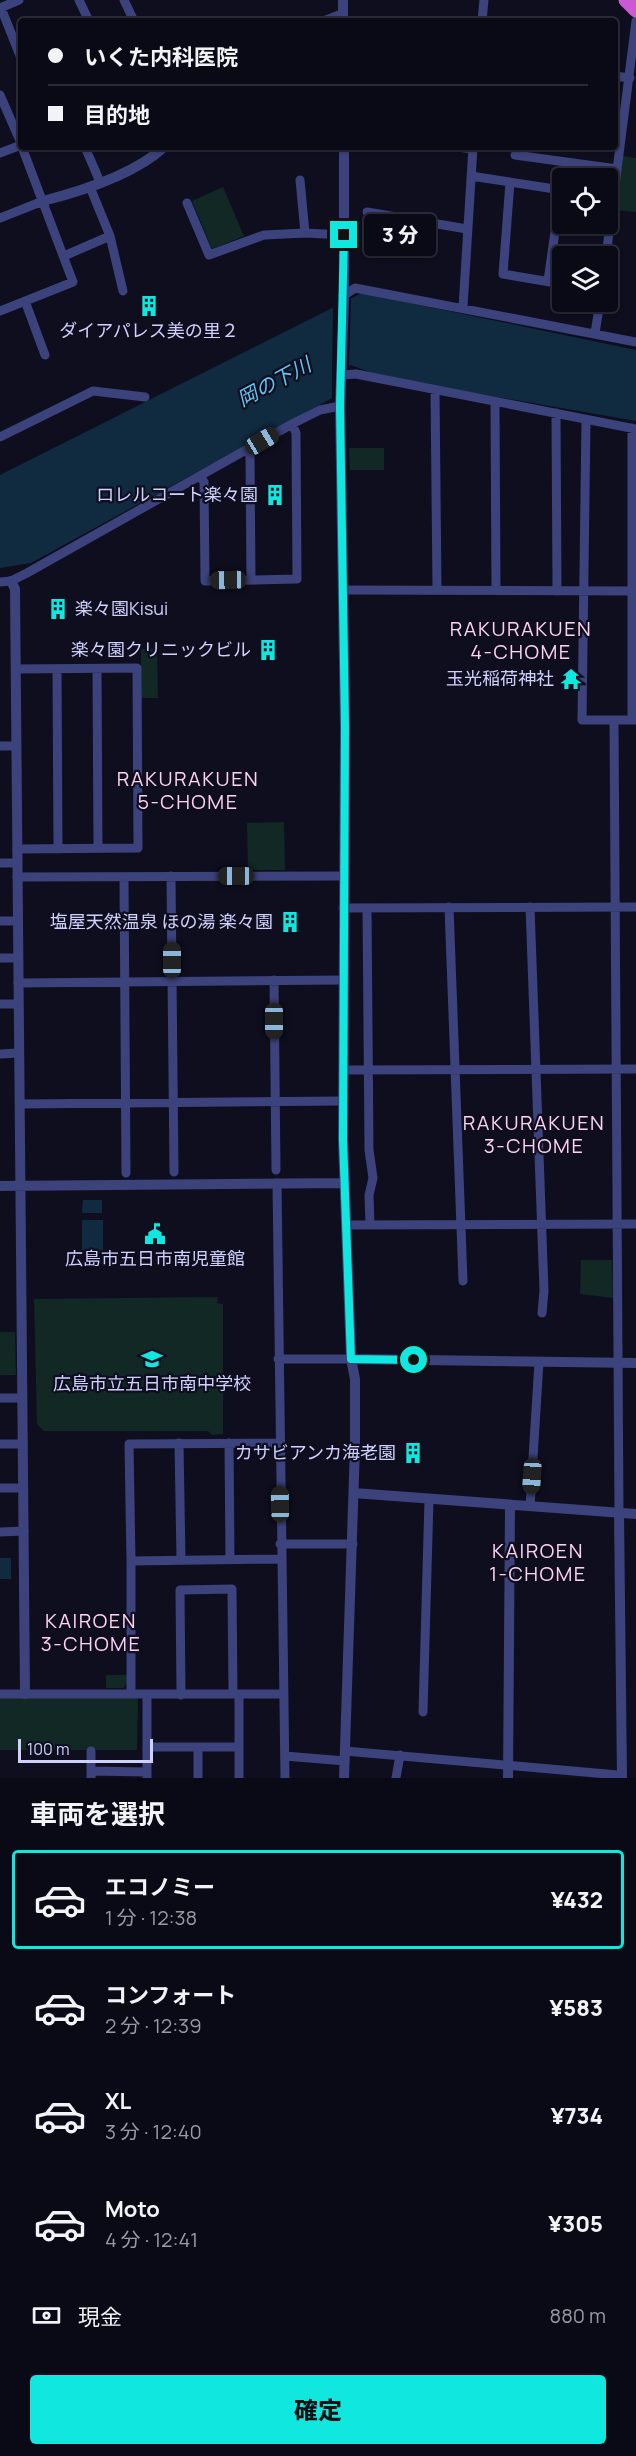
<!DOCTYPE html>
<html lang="ja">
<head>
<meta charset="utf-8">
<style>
	:root { --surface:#0a0a17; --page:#181824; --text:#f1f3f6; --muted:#999aa1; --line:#2a2b36; --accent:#10e7df }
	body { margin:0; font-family:Manrope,"Noto Sans JP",sans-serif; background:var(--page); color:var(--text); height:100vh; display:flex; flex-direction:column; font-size:22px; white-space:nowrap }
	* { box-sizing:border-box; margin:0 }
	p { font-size:20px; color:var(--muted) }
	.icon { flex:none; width:33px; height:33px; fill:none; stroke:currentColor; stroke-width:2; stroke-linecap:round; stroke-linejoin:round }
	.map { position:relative; height:1778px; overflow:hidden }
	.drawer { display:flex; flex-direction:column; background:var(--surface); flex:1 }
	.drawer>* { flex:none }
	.top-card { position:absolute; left:18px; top:18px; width:600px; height:132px; border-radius:6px; box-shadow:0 2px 4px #0004,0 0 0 2px var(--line); display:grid; align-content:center; height:132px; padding:0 30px; background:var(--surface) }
	.fabs { position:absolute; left:552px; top:168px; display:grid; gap:12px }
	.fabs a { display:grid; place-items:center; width:66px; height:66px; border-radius:6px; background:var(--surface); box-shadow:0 2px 4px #0004,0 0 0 2px var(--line); font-size:30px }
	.scale { position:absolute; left:18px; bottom:15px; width:135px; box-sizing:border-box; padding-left:6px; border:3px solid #cfd0fc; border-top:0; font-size:16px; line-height:21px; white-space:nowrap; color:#cfd0fc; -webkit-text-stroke:4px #0e0e1f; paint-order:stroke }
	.end { position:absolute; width:27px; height:27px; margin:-14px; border:8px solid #10e7df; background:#111; box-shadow:0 0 0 3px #111 }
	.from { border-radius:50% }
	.bubble { position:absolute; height:42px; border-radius:6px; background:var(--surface); box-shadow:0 2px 4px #0004,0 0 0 2px var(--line); font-size:20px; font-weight:800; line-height:42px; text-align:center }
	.car { position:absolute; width:18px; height:36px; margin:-18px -9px; border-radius:8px; box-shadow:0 0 4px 2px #0007; background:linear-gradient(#222 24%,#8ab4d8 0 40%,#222 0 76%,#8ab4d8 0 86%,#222 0) }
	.top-card b { display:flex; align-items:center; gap:21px; height:57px; font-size:22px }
	.top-card b+b { border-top:2px solid var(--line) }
	.top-card i { width:15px; height:15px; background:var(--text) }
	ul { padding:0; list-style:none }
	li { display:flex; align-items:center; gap:18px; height:99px; margin:0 12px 9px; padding:0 18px; border:3px solid transparent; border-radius:6px }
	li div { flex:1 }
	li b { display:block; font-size:22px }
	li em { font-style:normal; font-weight:800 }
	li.on { border-color:var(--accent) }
	li>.icon { width:54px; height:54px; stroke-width:1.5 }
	h2 { padding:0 30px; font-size:27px; line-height:72px }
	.pay { display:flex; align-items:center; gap:15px; height:66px; padding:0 30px; font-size:22px }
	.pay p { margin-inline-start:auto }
	.action { display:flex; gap:12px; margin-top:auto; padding:12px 30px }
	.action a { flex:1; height:69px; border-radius:6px; background:var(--accent); color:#111; font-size:24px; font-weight:800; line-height:69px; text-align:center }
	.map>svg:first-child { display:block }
</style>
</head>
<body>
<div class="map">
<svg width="636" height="1778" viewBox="0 0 636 1778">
	<rect width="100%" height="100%" fill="#0e0e1f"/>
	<path fill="#112824" d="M623 156 636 158V212L616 210Z
		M223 187 244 236 212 249 192 201Z
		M349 448H384V470H350Z
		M157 648 158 698H141V649Z
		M284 822 285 870H248L247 823Z
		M581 1260H612L613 1298 580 1294Z
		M218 1297 217 1303 223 1304V1434L212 1435 208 1431H44L37 1424 34 1299Z
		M0 1332H15L16 1375H0Z
		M106 1675H128V1682L123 1688H106Z
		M0 1697 138 1698 137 1750H0Z"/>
	<path fill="#102a40" d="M362 293 636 350V421L382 377 351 365 332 375V398L31 563 0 568V475Z
		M83 1200H102V1213H82Z
		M82 1220H103V1254H82Z
		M0 1558H11V1579H0Z"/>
	<path fill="#0e0e1f" d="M351 298 349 366 332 375 333 307 348 302Z"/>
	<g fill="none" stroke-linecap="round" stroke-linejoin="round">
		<path stroke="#3c427b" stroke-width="9" d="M79 0 89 21
			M124 0 134 21
			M0 8 19 0
			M1 8 21 58
			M482 21 484 0
			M615 76 630 78
			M0 95 21 143
			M85 147 100 182
			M457 147 473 149
			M0 153 21 145
			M515 155 617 169
			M471 176 561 190 548 281
			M300 180 305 233
			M510 182 503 274 562 284
			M90 187 110 236 123 291
			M187 203 209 255 264 235 305 233 344 235
			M367 212 467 229
			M0 218 43 201
			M64 256 110 236
			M606 256 636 21
			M343 296 355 288 636 342
			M25 301 45 355
			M463 307 473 147
			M0 311 73 282 22 147
			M595 333 600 302
			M341 375 356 374 636 429
			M435 390 437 590
			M495 402 496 590
			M556 413 557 591
			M586 420 582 720H636
			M0 437 93 391 145 397
			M247 450 250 456 251 580
			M200 476 204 482 205 581 297 579 296 433 292 424
			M0 582 11 581 27 573 292 424 320 410 340 406
			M343 590 636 591
			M16 669 137 668 138 848 17 849
			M57 669 58 849
			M97 669 98 848
			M614 720 619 1513
			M632 720V428
			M0 746H16
			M0 863H17
			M171 876 174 1172
			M17 877 343 876
			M124 877 126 1173
			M449 907 463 1281
			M530 907 544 1291 542 1313
			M343 908 636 907
			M367 908 369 1150 373 1178 369 1195 370 1225
			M0 921H18
			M0 958H18
			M274 980 276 1170
			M18 983 343 980
			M0 1004H18
			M0 1054 19 1053
			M344 1070 636 1069
			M20 1104 343 1101
			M277 1183 285 1778
			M346 1225 636 1224
			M278 1359H351
			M0 1398H22
			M179 1443 181 1560
			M229 1443 230 1559
			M279 1443 129 1444 131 1561 280 1559
			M0 1444H22
			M0 1488H23
			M530 1506 539 1362
			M0 1532 24 1531
			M280 1544H353
			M131 1561V1694
			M0 1694H282
			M147 1694V1778
			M239 1694V1778
			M181 1695 180 1590 232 1589 233 1694
			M423 1712 429 1499
			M147 1747H239
			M198 1747V1778
			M91 1751V1778
			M345 1751 618 1775 622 1778
			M285 1756 345 1761
			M91 1771 147 1772
			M396 1778 400 1755"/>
		<path stroke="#3c427b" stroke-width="10" d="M343 0V21
			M325 21 343 14
			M344 147V300L340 406 345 727 343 1140 351 1359 355 1379V1446L344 1778
			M43 201C82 191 134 175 164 147
			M11 581 15 589 25 1694
			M0 1186 345 1183
			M351 1359 636 1363
			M354 1493 636 1514
			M619 1513 622 1778
			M508 1778 510 1505"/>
		<path stroke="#cd58d5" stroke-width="15" d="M626 0 636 10"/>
	</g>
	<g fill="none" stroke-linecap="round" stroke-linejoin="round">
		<path stroke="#10e7df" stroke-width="8" d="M344 235 340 406 345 727 343 1140 351 1359 414 1360"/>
	</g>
	<defs>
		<symbol id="building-bare" viewBox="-9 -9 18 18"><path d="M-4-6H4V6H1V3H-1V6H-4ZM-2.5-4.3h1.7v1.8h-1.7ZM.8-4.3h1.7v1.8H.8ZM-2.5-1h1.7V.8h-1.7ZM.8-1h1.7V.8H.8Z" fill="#10e7df" stroke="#0e0e1f" stroke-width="2.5" paint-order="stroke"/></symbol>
		<symbol id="temple-bare" viewBox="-9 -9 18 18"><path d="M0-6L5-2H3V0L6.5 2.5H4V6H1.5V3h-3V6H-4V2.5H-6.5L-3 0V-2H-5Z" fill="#10e7df" stroke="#0e0e1f" stroke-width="2.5" paint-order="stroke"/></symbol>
		<symbol id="civic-bare" viewBox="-9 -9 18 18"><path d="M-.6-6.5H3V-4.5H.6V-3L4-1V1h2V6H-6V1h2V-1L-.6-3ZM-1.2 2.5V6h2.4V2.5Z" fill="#10e7df" stroke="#0e0e1f" stroke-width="2.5" paint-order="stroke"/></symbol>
		<symbol id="school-bare" viewBox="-9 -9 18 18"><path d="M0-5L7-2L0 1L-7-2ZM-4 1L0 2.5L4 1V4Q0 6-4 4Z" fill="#10e7df" stroke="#0e0e1f" stroke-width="2.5" paint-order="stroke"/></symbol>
	</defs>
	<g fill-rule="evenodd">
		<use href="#building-bare" x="134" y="291" width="30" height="30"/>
		<use href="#building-bare" x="260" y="480" width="30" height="30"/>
		<use href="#building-bare" x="43" y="594" width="30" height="30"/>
		<use href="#building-bare" x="253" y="635" width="30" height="30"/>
		<use href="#temple-bare" x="556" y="664" width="30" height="30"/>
		<use href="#building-bare" x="275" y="907" width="30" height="30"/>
		<use href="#civic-bare" x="140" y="1219" width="30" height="30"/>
		<use href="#school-bare" x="137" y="1344" width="30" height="30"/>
		<use href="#building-bare" x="398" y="1438" width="30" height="30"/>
	</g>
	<g text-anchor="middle" stroke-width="4.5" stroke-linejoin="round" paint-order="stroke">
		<g font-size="18" fill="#cfd0fc" stroke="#0e0e1f" text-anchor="end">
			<text x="149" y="337" text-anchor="middle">ダイアパレス美の里２</text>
			<text x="258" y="501">ロレルコート楽々園</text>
			<text x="75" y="615" text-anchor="start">楽々園Kisui</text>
			<text x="251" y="656">楽々園クリニックビル</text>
			<text x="554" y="685">玉光稲荷神社</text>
			<text x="273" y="928">塩屋天然温泉 ほの湯 楽々園</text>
			<text x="155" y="1265" text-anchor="middle">広島市五日市南児童館</text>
			<text x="152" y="1390" text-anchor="middle">広島市立五日市南中学校</text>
			<text x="396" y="1459">カサビアンカ海老園</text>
		</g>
		<g font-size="20" font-style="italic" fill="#64c6f4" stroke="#0e0e1f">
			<text transform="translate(274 382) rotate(-28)" y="7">岡の下川</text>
		</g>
		<g font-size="20" letter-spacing="1.5" fill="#fcd1f2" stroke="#0e0e1f">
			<text x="521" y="636">RAKURAKUEN<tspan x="521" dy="23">4-CHOME</tspan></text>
			<text x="188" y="786">RAKURAKUEN<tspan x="188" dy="23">5-CHOME</tspan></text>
			<text x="534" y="1130">RAKURAKUEN<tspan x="534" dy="23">3-CHOME</tspan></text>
			<text x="538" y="1558">KAIROEN<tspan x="538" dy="23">1-CHOME</tspan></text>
			<text x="91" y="1628">KAIROEN<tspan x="91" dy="23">3-CHOME</tspan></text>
		</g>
	</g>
</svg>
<div class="fabs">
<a><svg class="icon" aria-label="locate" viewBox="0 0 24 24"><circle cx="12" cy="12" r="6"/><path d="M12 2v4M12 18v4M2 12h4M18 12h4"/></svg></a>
<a><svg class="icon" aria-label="layers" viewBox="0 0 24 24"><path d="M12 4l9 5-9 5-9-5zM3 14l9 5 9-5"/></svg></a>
</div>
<div class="scale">100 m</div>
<i class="end from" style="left:414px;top:1360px"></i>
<i class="end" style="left:344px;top:235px"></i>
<div class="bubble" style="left:364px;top:214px;width:72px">3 分</div>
<i class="car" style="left:262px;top:441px;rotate:59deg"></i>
<i class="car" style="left:228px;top:580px;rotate:269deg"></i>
<i class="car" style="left:236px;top:876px;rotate:270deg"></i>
<i class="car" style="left:172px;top:960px;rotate:0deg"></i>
<i class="car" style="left:274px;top:1021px;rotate:180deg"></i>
<i class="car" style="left:532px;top:1476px;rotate:184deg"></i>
<i class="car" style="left:280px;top:1504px;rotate:359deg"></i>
<div class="top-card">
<b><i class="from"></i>いくた内科医院</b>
<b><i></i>目的地</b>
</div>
</div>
<section class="drawer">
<h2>車両を選択</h2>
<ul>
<li class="on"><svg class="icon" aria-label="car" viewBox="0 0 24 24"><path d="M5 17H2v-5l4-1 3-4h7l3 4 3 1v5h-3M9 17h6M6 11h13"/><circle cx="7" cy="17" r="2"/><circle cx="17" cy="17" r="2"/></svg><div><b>エコノミー</b><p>1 分 · 12:38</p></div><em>¥432</em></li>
<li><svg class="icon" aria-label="car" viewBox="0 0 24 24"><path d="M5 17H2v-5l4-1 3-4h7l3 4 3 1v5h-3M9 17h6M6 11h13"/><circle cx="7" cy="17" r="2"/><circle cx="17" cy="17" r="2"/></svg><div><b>コンフォート</b><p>2 分 · 12:39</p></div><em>¥583</em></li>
<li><svg class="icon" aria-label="car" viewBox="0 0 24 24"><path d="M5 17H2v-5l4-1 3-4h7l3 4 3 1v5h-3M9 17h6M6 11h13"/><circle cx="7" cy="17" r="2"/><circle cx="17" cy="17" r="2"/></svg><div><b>XL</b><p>3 分 · 12:40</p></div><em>¥734</em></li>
<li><svg class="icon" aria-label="car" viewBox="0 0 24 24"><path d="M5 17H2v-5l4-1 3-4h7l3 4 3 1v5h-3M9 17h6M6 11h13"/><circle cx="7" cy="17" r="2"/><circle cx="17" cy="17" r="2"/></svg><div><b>Moto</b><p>4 分 · 12:41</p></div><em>¥305</em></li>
</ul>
<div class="pay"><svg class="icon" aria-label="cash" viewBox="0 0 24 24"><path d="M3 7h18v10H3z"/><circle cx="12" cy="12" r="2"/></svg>現金<p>880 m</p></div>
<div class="action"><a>確定</a></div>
</section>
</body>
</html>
